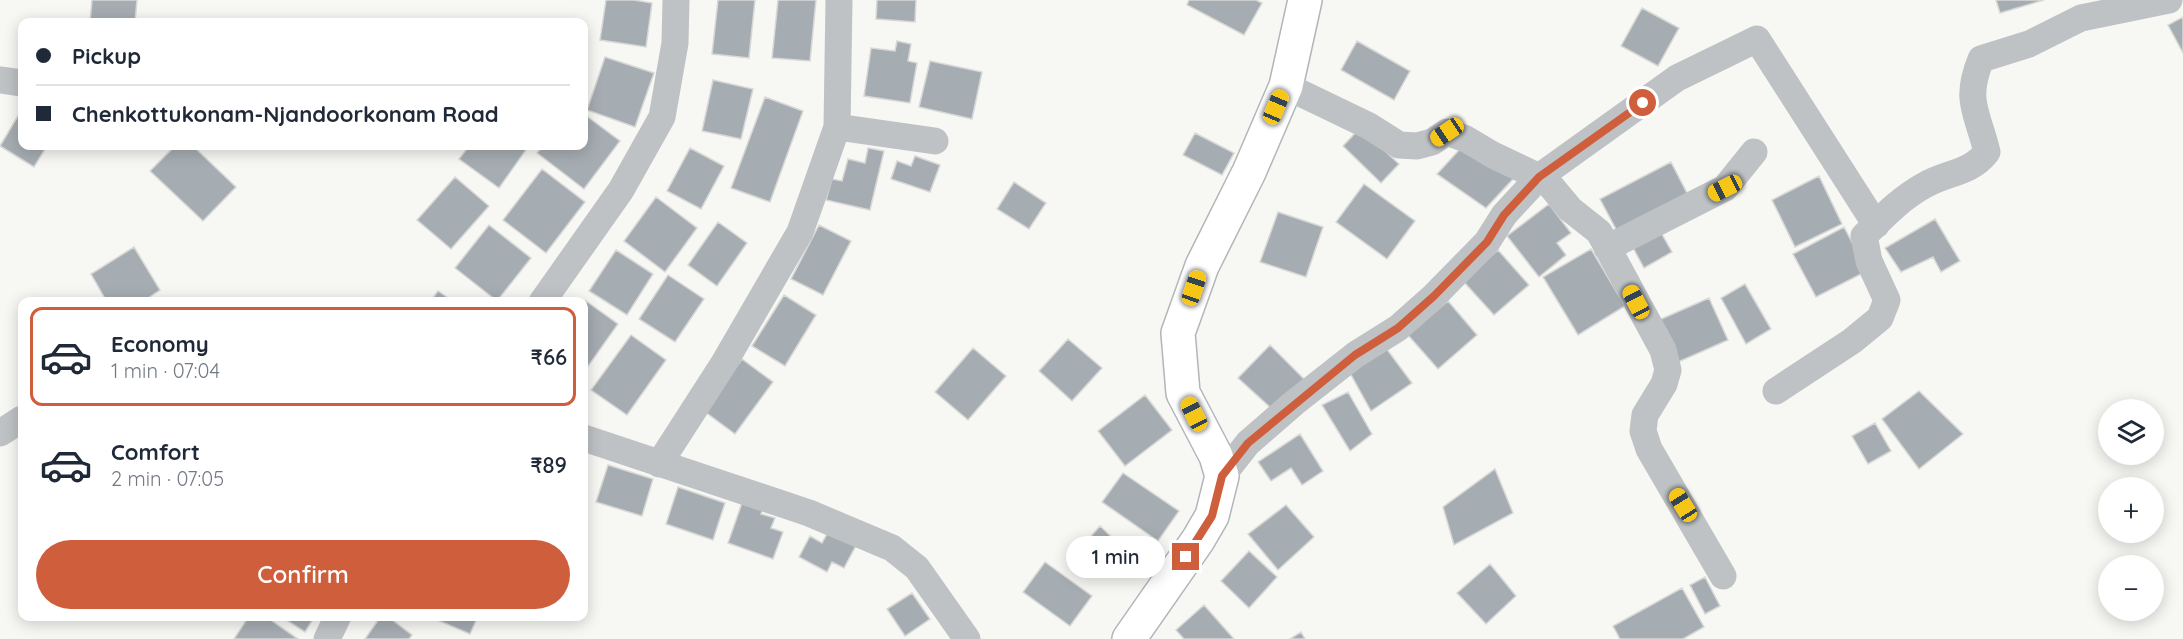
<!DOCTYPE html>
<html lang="en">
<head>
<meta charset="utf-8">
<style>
	:root { --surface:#fff; --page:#f6f6f7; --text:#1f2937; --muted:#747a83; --line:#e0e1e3; --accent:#cf5f3c }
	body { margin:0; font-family:Quicksand,sans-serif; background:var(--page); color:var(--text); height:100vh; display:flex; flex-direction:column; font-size:22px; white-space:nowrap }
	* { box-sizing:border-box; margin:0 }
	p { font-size:20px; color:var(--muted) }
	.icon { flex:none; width:33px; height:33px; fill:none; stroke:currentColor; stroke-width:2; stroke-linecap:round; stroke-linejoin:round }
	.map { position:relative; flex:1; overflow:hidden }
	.side { position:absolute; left:18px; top:297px; width:570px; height:324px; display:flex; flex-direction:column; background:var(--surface); border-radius:12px; box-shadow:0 3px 15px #0003 }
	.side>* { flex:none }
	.hud { position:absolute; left:18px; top:18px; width:570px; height:132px; border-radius:12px; box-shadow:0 3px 15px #0003; display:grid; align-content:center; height:132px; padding:0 18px; background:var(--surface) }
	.buttons { position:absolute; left:2098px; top:399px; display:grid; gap:12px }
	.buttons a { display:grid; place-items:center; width:66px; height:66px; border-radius:50%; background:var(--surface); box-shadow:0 3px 15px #0003; font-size:30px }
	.end { position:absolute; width:27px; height:27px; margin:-14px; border:8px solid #cf5f3c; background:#fff; box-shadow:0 0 0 3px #fff }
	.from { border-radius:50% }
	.bubble { position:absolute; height:42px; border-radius:21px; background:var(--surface); box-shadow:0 3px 15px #0003; font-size:20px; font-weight:600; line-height:42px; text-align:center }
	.car { position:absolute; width:18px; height:36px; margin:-18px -9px; border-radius:8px; box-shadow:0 0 4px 2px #0007; background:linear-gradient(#f5c518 24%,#345 0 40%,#f5c518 0 76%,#345 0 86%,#f5c518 0) }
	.hud b { display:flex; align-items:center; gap:21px; height:57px; font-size:22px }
	.hud b+b { border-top:2px solid var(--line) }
	.hud i { width:15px; height:15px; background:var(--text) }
	ul { padding:10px 0 0; list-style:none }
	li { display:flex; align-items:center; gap:18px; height:99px; margin:0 12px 9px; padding:0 6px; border:3px solid transparent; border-radius:12px }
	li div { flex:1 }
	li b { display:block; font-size:22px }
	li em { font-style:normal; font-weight:600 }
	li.current { border-color:var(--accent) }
	li>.icon { width:54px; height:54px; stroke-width:1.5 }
	.button { display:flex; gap:12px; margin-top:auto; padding:12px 18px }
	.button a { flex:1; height:69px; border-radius:36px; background:var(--accent); color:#fff; font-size:24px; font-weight:600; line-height:69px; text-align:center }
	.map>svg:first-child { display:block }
</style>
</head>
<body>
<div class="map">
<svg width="2183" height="639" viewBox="0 0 2183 639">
	<rect width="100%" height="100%" fill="#f7f7f4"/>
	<path fill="#a6adb2" stroke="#d8d8d7" stroke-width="1.5" d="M92 0H137L135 22H90Z
		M606 0H634L652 3 646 47 600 40Z
		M718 0H755L749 58 712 54Z
		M778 0H816L810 61 772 58Z
		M877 0H916L915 22 876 19Z
		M1189 0H1256L1262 3 1244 35 1187 5Z
		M1996 0H2044L2000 13Z
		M1642 8 1679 28 1658 66 1621 46Z
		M2183 17V53L2168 25Z
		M897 41 911 44 908 61 917 63 910 103 864 96 871 48 895 51Z
		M1357 41 1410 71 1394 100 1341 70Z
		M605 57 654 73 635 127 587 110Z
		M930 61 982 72 972 119 919 107Z
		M713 80 753 89 741 139 702 131Z
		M765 97 803 111 770 202 731 188Z
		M22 109V146H47L34 167 0 146Z
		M584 114 620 141 584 189 537 153 543 146H584Z
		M1360 128 1399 164 1381 183 1343 146Z
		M1195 133 1234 153 1222 175 1183 155Z
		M175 146H193L236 187 203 221 150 171Z
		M469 146H526L528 147 499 188 459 159Z
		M690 148 724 166 701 209 667 191Z
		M868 148 884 151 870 210 826 200 832 179 842 181 848 159 865 163Z
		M1460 149 1514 178 1486 208 1437 174Z
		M915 156 940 165 930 192 891 179 897 161 911 166Z
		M1671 162 1689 197 1618 233 1600 199Z
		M542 169 585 202 546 253 503 220Z
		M1819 176 1842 224 1795 247 1772 200Z
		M455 177 489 206 451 249 417 220Z
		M1014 182 1046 203 1029 229 997 209Z
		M1364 184 1415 221 1387 259 1336 222Z
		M656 197 697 228 665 272 624 241Z
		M1549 204 1571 233 1557 243 1566 255 1539 277 1507 236Z
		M1278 212 1323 227 1306 277 1260 262Z
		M1935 219 1960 261 1941 272 1933 257 1901 272 1885 248Z
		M718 222 747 243 717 286 688 265Z
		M489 225 531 258 497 301 455 268Z
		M819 225 851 241 823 295 791 279Z
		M1844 227 1867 271 1816 297 1793 254Z
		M1659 229 1672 252 1644 268 1631 244Z
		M134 247 160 290 142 302H107L91 274Z
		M1591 249 1625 306 1578 335 1543 277Z
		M616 250 653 274 627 315 589 291Z
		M1498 250 1529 285 1494 315 1463 281Z
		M668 275 704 299 675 342 639 319Z
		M1745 284 1771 329 1746 344 1721 298Z
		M438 291 454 302H430Z
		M784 295 816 315 785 366 752 346Z
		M1709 298 1728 340 1678 362 1659 320Z
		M586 301 618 324 584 372V304Z
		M1448 301 1477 335 1438 369 1408 335Z
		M631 335 666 360 627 415 591 390Z
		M1068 339 1102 368 1072 401 1039 371Z
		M1270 345 1304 379 1272 409 1238 378Z
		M973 348 1006 376 968 420 935 392Z
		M1386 348 1412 383 1371 411 1350 373Z
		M742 359 773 382 735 434 704 411Z
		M1919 391 1963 434 1919 469 1882 419Z
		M1348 392 1372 434 1350 451 1322 405Z
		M1145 395 1172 430 1125 466 1098 431Z
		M1875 423 1891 451 1868 464 1852 436Z
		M1300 434 1323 471 1302 485 1291 468 1271 481 1258 462Z
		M608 465 653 479 642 516 596 502Z
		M1495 469 1513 513 1454 545 1443 507Z
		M1123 473 1179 511 1158 541 1102 502Z
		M678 487 725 503 713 540 666 524Z
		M743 500 764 507 761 514 775 518 771 528 783 532 773 559 728 543Z
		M1286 505 1314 537 1278 570 1248 534Z
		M1100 526 1127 552 1106 575 1079 550Z
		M828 532 859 540 844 568 832 562 827 572 799 557 810 536 822 543Z
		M1249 551 1277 577 1249 608 1221 581Z
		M1045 562 1092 596 1070 626 1023 592Z
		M1490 564 1516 596 1486 624 1457 593Z
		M1705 577 1720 606 1705 614 1690 585Z
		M1682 588 1704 627 1683 639H1620L1613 626Z
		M912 593 930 619 905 636 887 609Z
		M1204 605 1234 639H1184L1176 630Z
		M249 616H265L298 639H234Z
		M280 616H315L305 632Z
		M381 616H387L412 635 409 639H365Z
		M428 616H478L470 634Z
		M1301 632 1305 639H1290Z"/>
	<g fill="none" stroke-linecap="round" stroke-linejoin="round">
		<defs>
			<path id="secondary" d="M1129 639 1198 540 1212 516 1222 476 1216 456 1183 393 1178 333 1202 266 1249 172 1286 86 1305 0"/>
		</defs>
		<use href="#secondary" stroke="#b1b6ba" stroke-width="36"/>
		<path stroke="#bec2c5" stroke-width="27" d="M0 80 22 83
			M1286 86 1369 126 1399 145 1417 146 1432 142 1447 132 1466 139 1493 155 1539 177 1550 185 1570 209 1599 232 1663 350 1668 370 1664 384 1645 415 1643 431 1649 449 1723 576
			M837 127 935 141
			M1607 248 1725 188 1754 152
			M542 302 621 190 662 117 675 43 676 0
			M1776 391 1852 341 1880 318 1887 300 1869 261 1864 236C1883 217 1901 198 1925 185 1947 172 1970 174 1987 152 1977 111 1964 101 1981 59L2029 44 2081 18 2169 0
			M0 433 22 419
			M584 438 809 513 892 548 917 568 967 639
			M659 464 724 363 800 232 837 127 839 0
			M1222 476 1248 443 1294 403 1355 355 1398 328 1434 296 1487 242 1504 215 1539 177 1677 78 1757 39 1876 225
			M327 639 338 616"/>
		<use href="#secondary" stroke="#fff" stroke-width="33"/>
	</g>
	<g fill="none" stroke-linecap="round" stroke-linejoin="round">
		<path stroke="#cf5f3c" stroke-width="8" d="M1186 557 1212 516 1222 476 1248 443 1355 355 1398 328 1434 296 1487 242 1504 215 1539 177 1643 103"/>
	</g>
</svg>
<div class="buttons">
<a><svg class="icon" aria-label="layers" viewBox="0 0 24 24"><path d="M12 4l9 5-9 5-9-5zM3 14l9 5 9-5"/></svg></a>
<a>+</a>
<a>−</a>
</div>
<i class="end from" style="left:1643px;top:103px"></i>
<i class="end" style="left:1186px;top:557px"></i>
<div class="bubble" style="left:1066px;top:536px;width:99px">1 min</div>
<i class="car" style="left:1276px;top:107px;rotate:23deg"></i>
<i class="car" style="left:1447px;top:132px;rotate:236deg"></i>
<i class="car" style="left:1725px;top:188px;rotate:243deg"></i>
<i class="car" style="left:1194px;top:288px;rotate:19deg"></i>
<i class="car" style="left:1636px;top:302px;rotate:332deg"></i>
<i class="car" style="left:1194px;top:414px;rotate:333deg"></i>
<i class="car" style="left:1683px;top:505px;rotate:328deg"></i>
<div class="hud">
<b><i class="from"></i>Pickup</b>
<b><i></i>Chenkottukonam-Njandoorkonam Road</b>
</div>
<section class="side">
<ul>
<li class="current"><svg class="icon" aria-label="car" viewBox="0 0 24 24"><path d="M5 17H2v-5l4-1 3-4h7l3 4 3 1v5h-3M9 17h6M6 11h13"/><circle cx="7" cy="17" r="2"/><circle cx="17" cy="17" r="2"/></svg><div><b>Economy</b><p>1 min · 07:04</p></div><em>₹66</em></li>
<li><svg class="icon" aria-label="car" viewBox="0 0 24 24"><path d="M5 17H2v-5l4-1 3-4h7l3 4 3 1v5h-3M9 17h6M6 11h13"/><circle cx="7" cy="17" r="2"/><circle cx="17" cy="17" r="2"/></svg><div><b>Comfort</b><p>2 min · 07:05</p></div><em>₹89</em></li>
</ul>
<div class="button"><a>Confirm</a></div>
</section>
</div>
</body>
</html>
